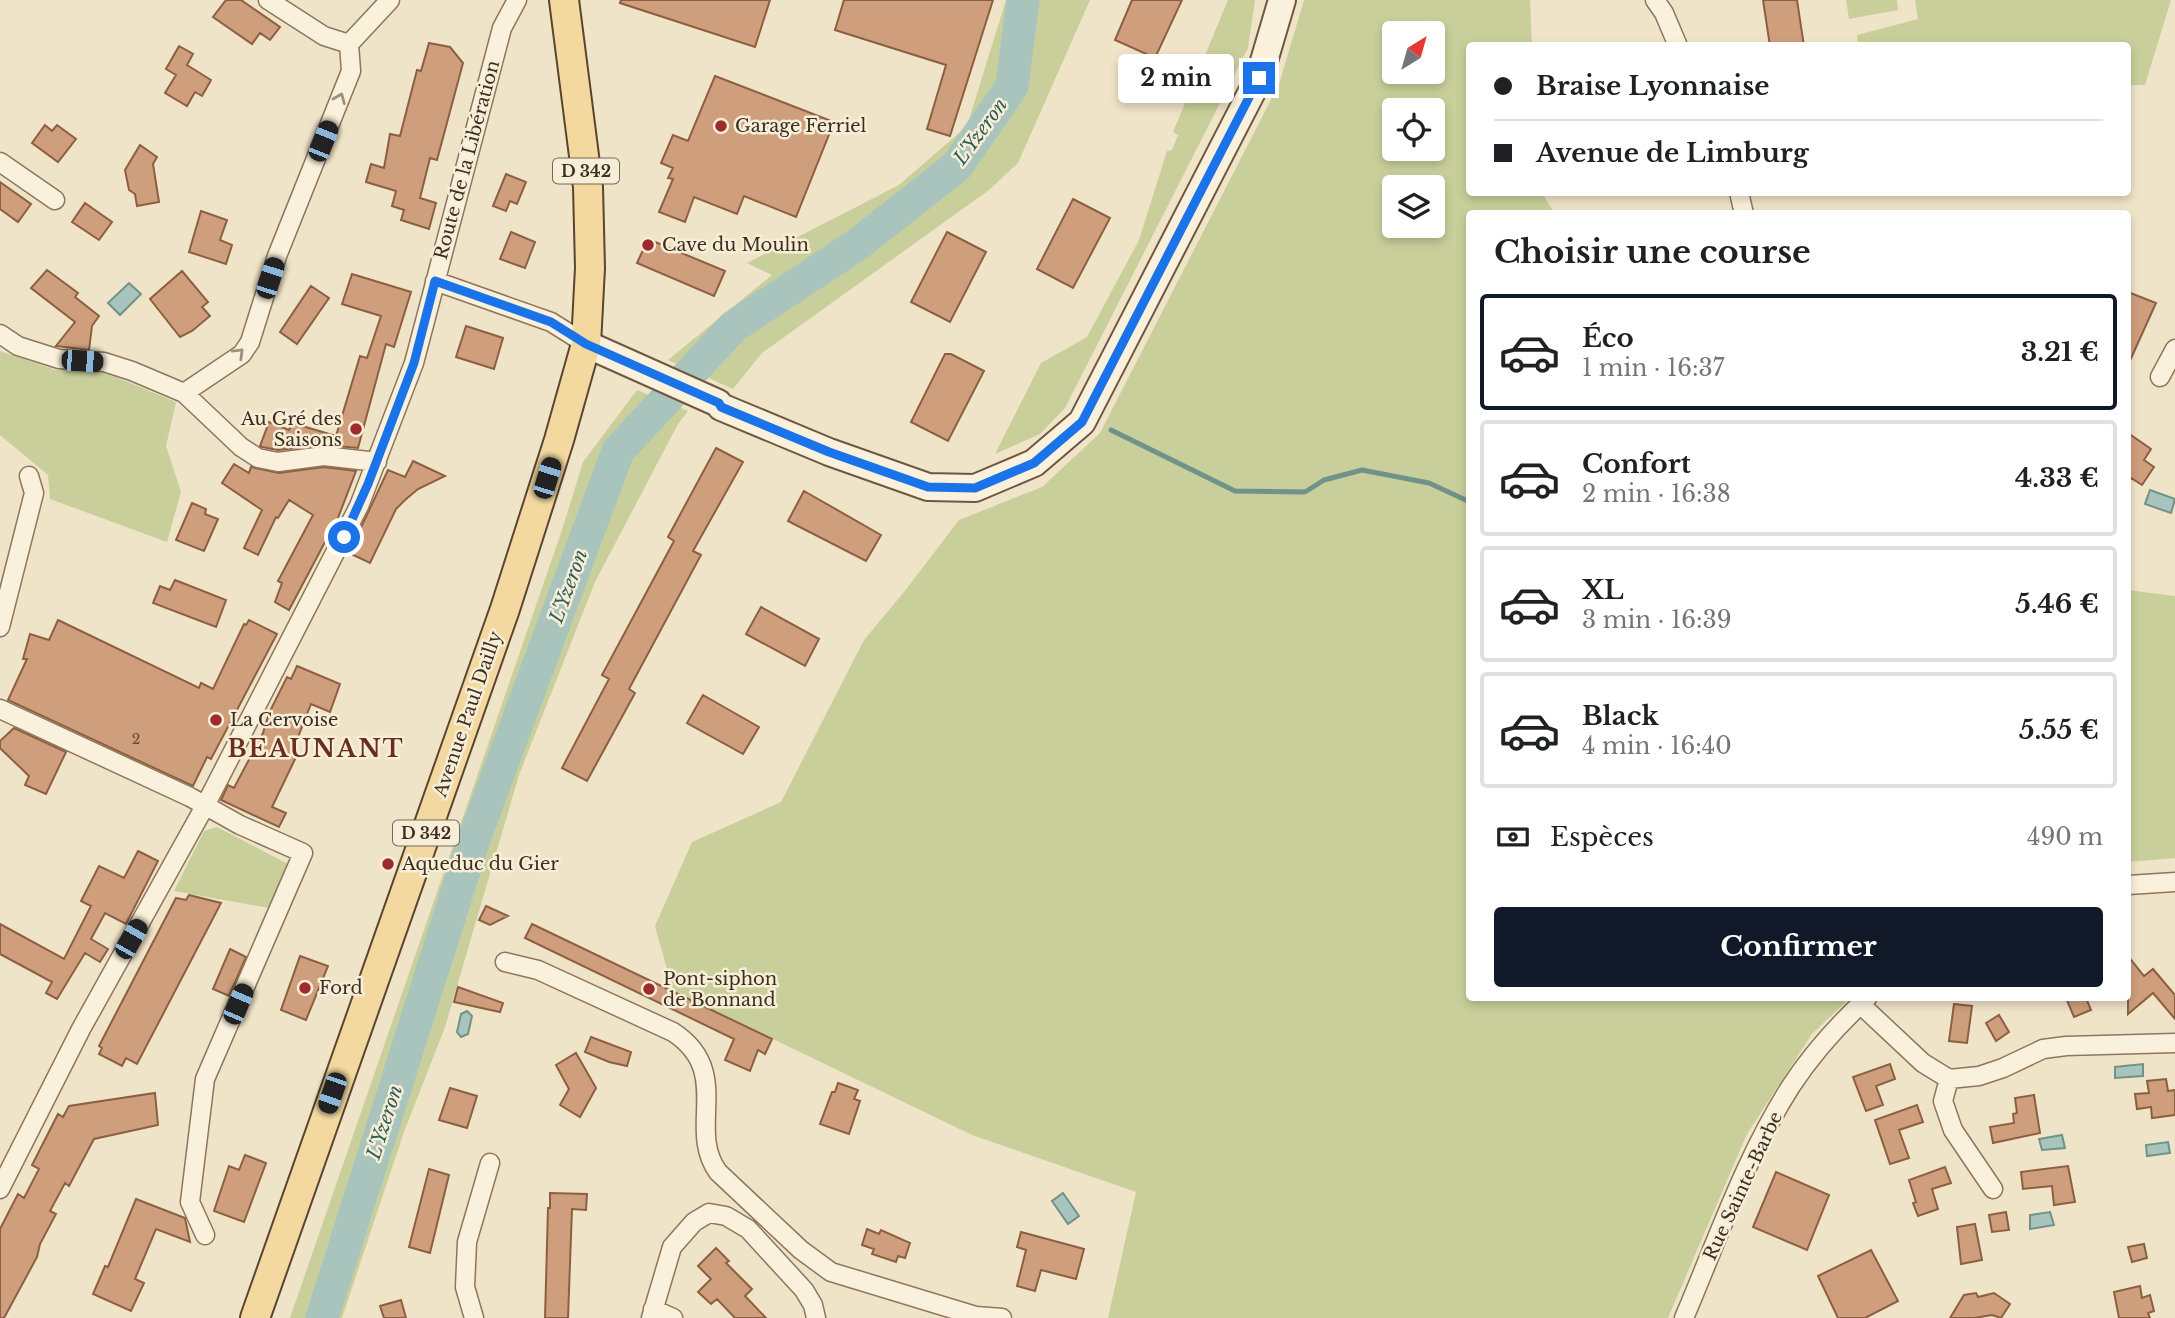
<!DOCTYPE html>
<html lang="fr">
<head>
<meta charset="utf-8">
<style>
	:root { --surface:#fff; --page:#f2f2f2; --text:#202124; --muted:#757577; --line:#e0e0e0; --accent:#111827 }
	body { margin:0; font-family:"Libre Baskerville",serif; background:var(--page); color:var(--text); height:100vh; display:flex; flex-direction:column; font-size:26px; white-space:nowrap }
	* { box-sizing:border-box; margin:0 }
	p { font-size:23px; color:var(--muted) }
	.icon { flex:none; width:38px; height:38px; fill:none; stroke:currentColor; stroke-width:2; stroke-linecap:round; stroke-linejoin:round }
	.map { position:relative; flex:1; overflow:hidden }
	.sheet { position:absolute; left:1466px; top:210px; width:665px; height:791px; display:flex; flex-direction:column; background:var(--surface); border-radius:7px; box-shadow:0 4px 10px #0003 }
	.sheet>* { flex:none }
	.guide { position:absolute; left:1466px; top:42px; width:665px; height:154px; border-radius:7px; box-shadow:0 4px 10px #0003; display:grid; align-content:center; height:154px; padding:0 28px; background:var(--surface) }
	.needle { width:46px; rotate:37deg }
	.buttons { position:absolute; left:1382px; top:21px; display:grid; gap:14px }
	.buttons a { display:grid; place-items:center; width:63px; height:63px; border-radius:7px; background:var(--surface); box-shadow:0 4px 10px #0003; font-size:35px }
	.end { position:absolute; width:32px; height:32px; margin:-16px; border:9px solid #1a73e8; background:#fff; box-shadow:0 0 0 4px #fff }
	.from { border-radius:50% }
	.bubble { position:absolute; height:49px; border-radius:7px; background:var(--surface); box-shadow:0 4px 10px #0003; font-size:23px; font-weight:700; line-height:49px; text-align:center }
	.car { position:absolute; width:21px; height:42px; margin:-21px -10px; border-radius:9px; box-shadow:0 0 5px 2px #0007; background:linear-gradient(#222 24%,#8ab4d8 0 40%,#222 0 76%,#8ab4d8 0 86%,#222 0) }
	.guide b { display:flex; align-items:center; gap:24px; height:66px; font-size:26px }
	.guide b+b { border-top:2px solid var(--line) }
	.guide i { width:18px; height:18px; background:var(--text) }
	ul { padding:0; list-style:none }
	li { display:flex; align-items:center; gap:21px; height:116px; margin:0 14px 10px; padding:0 14px; border:4px solid var(--line); border-radius:7px }
	li div { flex:1 }
	li b { display:block; font-size:26px }
	li em { font-style:normal; font-weight:700 }
	li.current { border-color:var(--accent) }
	li>.icon { width:63px; height:63px; stroke-width:1.5 }
	h2 { padding:0 28px; font-size:32px; line-height:84px }
	.pay { display:flex; align-items:center; gap:18px; height:77px; padding:0 28px; font-size:26px }
	.pay p { margin-inline-start:auto }
	.primary-button { display:flex; gap:14px; margin-top:auto; padding:14px 28px }
	.primary-button a { flex:1; height:80px; border-radius:7px; background:var(--accent); color:#fff; font-size:28px; font-weight:700; line-height:80px; text-align:center }
	.map>svg:first-child { display:block }
</style>
</head>
<body>
<div class="map">
<svg width="2175" height="1318" viewBox="0 0 2175 1318">
	<rect width="100%" height="100%" fill="#f0e4c8"/>
	<path fill="#c9cf9b" fill-rule="evenodd" d="M1006 0H1090L1018 163 989 190 762 353 733 389 668 360 772 275 747 263 899 185 967 126Z
		M1228 0H1255L1248 48 1065 408 1040 434 995 454 1041 363 1087 337 1139 240 1167 151 1172 150 1178 135 1173 132Z
		M1304 0H1530L1532 45 1470 46V192L1542 193 1554 213 1470 214V998H1850L1812 1034 1747 1134 1668 1318H1108L1136 1192 972 1135 673 991 655 926 692 842 781 802 864 640 904 592 959 520 1042 487 1100 433 1279 84ZM1433 33V72H1395V33ZM1395 110H1433V149H1395ZM1433 187V226H1395V187Z
		M1846 0H1897L1898 10 1849 19Z
		M1915 0H2171L2145 85H2128V46L1858 45 1857 35 1918 19Z
		M0 351 56 370 104 372 176 402 166 446 181 492 167 542 50 499 48 475 0 435Z
		M637 390 688 411 678 424 595 582 519 775 445 1027 404 1132 342 1318H290L562 530 583 462Z
		M2128 590 2175 596V858L2128 862Z
		M217 827 288 864 269 908 174 891 204 831Z"/>
	<path fill="#a9c4bc" stroke="#6f938a" stroke-width="2" d="M129 283 141 294 120 315 108 303Z
		M2150 490 2175 499 2171 513 2145 504Z
		M467 1011 472 1016 468 1034 461 1037 457 1032 461 1014Z
		M2143 1064V1076L2115 1078V1067Z
		M2062 1135 2065 1148 2042 1150 2039 1139Z
		M2168 1142 2170 1153 2147 1156 2146 1145Z
		M1063 1193 1079 1216 1068 1224 1052 1201Z
		M2050 1212 2054 1225 2030 1229V1215Z"/>
	<g fill="none" stroke-linecap="round" stroke-linejoin="round">
		<path stroke="#6f938a" stroke-width="5" d="M1111 430 1235 491 1305 492 1324 480 1362 470 1429 483 1470 502"/>
		<path stroke="#a9c4bc" stroke-width="33" d="M322 1318 474 839 618 451 733 327 858 244 957 166 1012 86 1023 0"/>
	</g>
	<path fill="#cf9f7d" stroke="#8d5f41" stroke-width="2" d="M226 0H241L280 27 270 40 260 33 252 44 213 17Z
		M621 0H770L755 47 620 3Z
		M844 0H993L950 136 927 129 946 65 835 30Z
		M1132 0H1182L1155 58 1115 40Z
		M1763 0H1797L1804 46H1770Z
		M429 43 450 47 463 63 437 160 430 158 420 198 436 203 429 229 401 220 404 210 392 206 396 191 366 182 371 164 384 168 390 134 400 136 417 70 421 71Z
		M179 46 193 54 187 65 211 80 202 96 195 92 187 106 165 93 176 75 166 69Z
		M715 76 834 122 796 217 744 196 737 214 694 197 685 222 659 212 673 179 668 178 673 168 661 163 673 135 688 141Z
		M45 125 52 131 57 125 76 139 58 162 32 143Z
		M140 145 157 157 153 164 159 202 137 206 135 194 129 190 125 170Z
		M506 174 526 182 517 204 510 201 506 211 493 206Z
		M0 182 31 204 18 222 0 209Z
		M1073 199 1110 218 1073 288 1037 269Z
		M85 203 112 222 99 240 72 222Z
		M201 211 227 220 220 240 232 245 226 264 189 252Z
		M511 232 535 242 525 268 500 259Z
		M947 232 986 252 950 322 911 302Z
		M648 239 725 271 714 296 637 263Z
		M47 270 78 293 75 297 99 316 92 326 89 350 56 346 75 322 31 288Z
		M182 271 208 302 202 307 210 316 192 331 180 337 150 299Z
		M352 274 411 292 394 347 386 344 358 448 325 445 278 450 262 447 260 446 269 422 289 430 292 423 336 436 360 356 367 358 381 316 342 304Z
		M311 286 329 298 297 344 280 332Z
		M2128 292 2156 303 2128 365Z
		M466 326 503 338 494 369 456 357Z
		M945 354H951L984 371 948 441 911 422Z
		M2128 433 2151 449 2144 460 2154 467 2142 485 2131 478 2128 483Z
		M716 448 743 462 693 551 701 555 629 689 635 693 587 781 562 768 609 679 602 675 674 541 668 537Z
		M413 461 445 476 418 489 405 500 396 509 370 563 349 553 388 470 405 477Z
		M234 464 249 473 251 467 279 473 324 467 356 471 331 536 327 543 325 542 289 610 275 602 282 583 278 581 313 515 289 500 278 518 276 517 258 555 244 548 262 510 222 483Z
		M804 491 881 535 866 561 788 521Z
		M192 503 206 509 205 514 218 519 204 551 176 540Z
		M175 580 226 600 216 627 153 603 160 586 170 590Z
		M761 607 819 639 805 666 746 634Z
		M58 620 199 688 201 683 213 689 244 624 246 625 249 620 277 634 211 759 207 757 193 786 8 700 27 659H23L30 634 49 640Z
		M297 666 340 684 330 712 311 704 293 750 298 753 272 807 286 813 279 827 221 800 228 785 234 788 263 733 269 713 287 677 291 679Z
		M703 695 759 727 743 754 687 723Z
		M14 728 66 752 46 794 25 785 29 776 0 748V741Z
		M138 851 158 861 126 924 105 913 91 939 108 949 100 962 85 953 57 999 46 993 52 982 0 954V924L64 959 91 906 81 901 99 866 124 878Z
		M189 895 221 903 137 1064 126 1058 122 1066 99 1054 102 1048 99 1046 176 898 186 900Z
		M486 906 508 916 490 925 479 920Z
		M532 924 772 1039 765 1054 758 1050 750 1071 725 1060 734 1039 525 938Z
		M230 949 246 957 229 996 213 989Z
		M300 956 328 966 306 1020 281 1010Z
		M2128 956 2144 976 2153 969 2175 995V1019L2153 993 2128 1014Z
		M458 987 503 1003 500 1012 454 1002Z
		M2066 998H2086L2091 1010 2074 1017Z
		M1954 1004 1972 1006 1967 1043 1949 1041Z
		M1999 1015 2009 1032 1996 1041 1986 1023Z
		M591 1037 631 1052 627 1066 609 1062 585 1052Z
		M576 1053 596 1088 580 1117 560 1105 569 1089 556 1065Z
		M1890 1064 1895 1079 1876 1086 1883 1105 1866 1111 1853 1077Z
		M2166 1079 2168 1091 2175 1090V1115L2152 1118 2151 1107 2137 1109 2135 1094 2149 1093 2147 1081Z
		M838 1083 858 1090 854 1099 860 1101 849 1134 820 1124 832 1092H835Z
		M450 1088 477 1096 467 1128 439 1120Z
		M155 1093 158 1125 94 1139 69 1186 65 1183 50 1211 56 1214 40 1244 37 1257 4 1318H0V1229L18 1194 24 1198 39 1169 32 1165 58 1114 63 1117 69 1106Z
		M2034 1095 2040 1133 1993 1143 1990 1127 2014 1123 2013 1114 2017 1113 2015 1098Z
		M1917 1105 1923 1122 1899 1130 1909 1158 1890 1164 1875 1120Z
		M245 1155 266 1163 244 1222 214 1211 229 1166 239 1170Z
		M2068 1166 2075 1202 2054 1205 2052 1186 2023 1189 2021 1172Z
		M1945 1167 1951 1183 1932 1189 1938 1209 1918 1216 1913 1203 1916 1202 1909 1180Z
		M429 1169 449 1175 430 1253 409 1247Z
		M1776 1172 1829 1195 1807 1250 1753 1227Z
		M550 1193 587 1194 586 1210 572 1209 568 1318H545L548 1208H550Z
		M136 1199 185 1218 190 1242 156 1229 135 1279 144 1283 131 1311 93 1294 105 1266 108 1267Z
		M2006 1212 2009 1230 1992 1232 1989 1215Z
		M1975 1224 1982 1260 1961 1264 1957 1227Z
		M867 1229 879 1234 881 1230 910 1243 905 1258 898 1256 896 1262 872 1254 874 1249 862 1245Z
		M1021 1232 1084 1249 1076 1279 1041 1270 1035 1291 1017 1286 1026 1250 1017 1247Z
		M2144 1244 2147 1258 2132 1262 2128 1247Z
		M716 1248 729 1261 726 1263 752 1289 745 1296 766 1318H735L717 1299 711 1304 698 1292 711 1279 698 1266Z
		M1871 1250 1898 1301 1865 1318H1838L1818 1276Z
		M2140 1286 2142 1298 2150 1295 2154 1311 2148 1313 2150 1318H2119L2114 1292Z
		M1976 1293 1978 1297 1994 1293 2010 1304 2001 1318 1992 1315 1974 1318H1950L1964 1295Z
		M401 1300 406 1318H384L380 1306Z"/>
	<g fill="none" stroke-linecap="round" stroke-linejoin="round">
		<defs>
			<path id="street" d="M268 0 324 36 349 44 390 0
				M1655 0 1664 13 1678 46
				M0 162 55 200
				M1739 192 1744 214
				M435 281 551 322 586 344
				M0 334 18 346 59 359 104 362 132 371 184 393 241 447 258 458 278 462 324 456 377 462
				M2160 377 2175 349
				M184 393 242 354 250 342 277 256 351 71 349 44
				M0 627 34 493 29 476
				M0 709 190 797 240 825 303 853 205 1079 190 1202 205 1235
				M2128 885 2175 882
				M505 962 538 970 673 1032C734 1072 686 1128 718 1172L801 1250 831 1272 976 1316 1002 1318
				M1860 1004 1923 1063 1949 1079 1979 1076 2003 1068 2043 1049 2066 1046 2175 1043
				M1949 1079 1943 1101 1953 1130 1993 1189
				M0 1189 81 1029 205 806 359 506 414 363 502 28 517 0
				M653 1309 673 1318
				M474 1318 465 1287 467 1242 490 1163
				M651 1318 672 1247 694 1222 709 1213 726 1216 748 1229 804 1290 813 1305 816 1318
				M1684 1318C1717 1241 1745 1158 1791 1086 1812 1054 1839 1024 1867 998"/>
			<path id="secondary" d="M586 344 718 403 721 407 829 452 928 487 975 488 1034 463 1082 422 1259 78 1282 0"/>
			<path id="primary" d="M255 1318 505 609 559 440 586 344 590 268 588 187 564 0"/>
		</defs>
		<use href="#street" stroke="#8d765c" stroke-width="21"/>
		<use href="#secondary" stroke="#6f573f" stroke-width="30"/>
		<use href="#primary" stroke="#5b4430" stroke-width="32"/>
		<use href="#street" stroke="#faf1dc" stroke-width="18"/>
		<use href="#secondary" stroke="#faf1dc" stroke-width="26"/>
		<use href="#primary" stroke="#f3d9a0" stroke-width="28"/>
	</g>
	<defs><path id="oneway-chevron" d="M-2-3.5L2.5 0L-2 3.5" fill="none" stroke-width="1.6" stroke-linecap="round" stroke-linejoin="round" transform="scale(1.75)"/></defs>
	<g stroke="#9c907e">
		<use href="#oneway-chevron" transform="translate(340 98) rotate(-68)"/>
		<use href="#oneway-chevron" transform="translate(239 353) rotate(-45)"/>
	</g>
	<g fill="none" stroke-linecap="round" stroke-linejoin="round">
		<path stroke="#1a73e8" stroke-width="9" d="M344 537 368 484 414 363 435 281 551 322 586 344 719 403 721 407 829 452 928 487 975 488 1015 471 1034 463 1082 422 1259 78"/>
	</g>
	<g fill="#9e2a2b" stroke="#f7eed8" stroke-width="2.5">
		<circle cx="721" cy="126" r="7"/>
		<circle cx="648" cy="245" r="7"/>
		<circle cx="356" cy="429" r="7"/>
		<circle cx="216" cy="720" r="7"/>
		<circle cx="388" cy="864" r="7"/>
		<circle cx="305" cy="988" r="7"/>
		<circle cx="649" cy="989" r="7"/>
	</g>
	<g text-anchor="middle" stroke-width="5" stroke-linejoin="round" paint-order="stroke">
		<g font-size="14" fill="#624a37">
			<text x="136" y="744">2</text>
		</g>
		<g fill="#f7eed8" stroke="#756857" stroke-width="2">
			<rect x="553" y="158.5" width="66" height="25" rx="5"/>
			<rect x="393" y="820.5" width="66" height="25" rx="5"/>
		</g>
		<g font-size="16" font-weight="bold" fill="#3d2e20">
			<text x="586" y="177">D 342</text>
			<text x="426" y="839">D 342</text>
		</g>
		<g font-size="18" fill="#3d2e20" stroke="#f7eed8" text-anchor="start">
			<text x="735" y="132">Garage Ferriel</text>
			<text x="662" y="251">Cave du Moulin</text>
			<text x="342" y="425" text-anchor="end">Au Gré des<tspan x="342" dy="21">Saisons</tspan></text>
			<text x="230" y="726">La Cervoise</text>
			<text x="402" y="870">Aqueduc du Gier</text>
			<text x="663" y="985">Pont-siphon<tspan x="663" dy="21">de Bonnand</tspan></text>
			<text x="319" y="994">Ford</text>
		</g>
		<g font-size="18" fill="#3d2e20" stroke="#f7eed8">
			<text transform="translate(467 160) rotate(-75)" y="6">Route de la Libération</text>
			<text transform="translate(468 714) rotate(-71)" y="6">Avenue Paul Dailly</text>
			<text transform="translate(1743 1186) rotate(-65)" y="6">Rue Sainte-Barbe</text>
		</g>
		<g font-size="19" font-style="italic" fill="#2f5d5a" stroke="#f7eed8">
			<text transform="translate(980 131) rotate(-54)" y="7">L'Yzeron</text>
			<text transform="translate(568 586) rotate(-70)" y="7">L'Yzeron</text>
			<text transform="translate(384 1122) rotate(-72)" y="7">L'Yzeron</text>
		</g>
		<g font-size="24" font-weight="bold" letter-spacing="2" fill="#6b2e1e" stroke="#f7eed8">
			<text x="316" y="757">BEAUNANT</text>
		</g>
	</g>
</svg>
<div class="buttons">
<a><svg class="needle" viewBox="-14 -14 28 28"><path d="M0-13l5 13h-10z" fill="#e53935"/><path d="M0 13l5-13h-10z" fill="#757577"/></svg></a>
<a><svg class="icon" aria-label="locate" viewBox="0 0 24 24"><circle cx="12" cy="12" r="6"/><path d="M12 2v4M12 18v4M2 12h4M18 12h4"/></svg></a>
<a><svg class="icon" aria-label="layers" viewBox="0 0 24 24"><path d="M12 4l9 5-9 5-9-5zM3 14l9 5 9-5"/></svg></a>
</div>
<i class="end from" style="left:344px;top:537px"></i>
<i class="end" style="left:1259px;top:78px"></i>
<div class="bubble" style="left:1118px;top:54px;width:116px">2 min</div>
<i class="car" style="left:323px;top:141px;rotate:22deg"></i>
<i class="car" style="left:270px;top:278px;rotate:18deg"></i>
<i class="car" style="left:82px;top:361px;rotate:94deg"></i>
<i class="car" style="left:547px;top:478px;rotate:17deg"></i>
<i class="car" style="left:131px;top:939px;rotate:30deg"></i>
<i class="car" style="left:238px;top:1004px;rotate:23deg"></i>
<i class="car" style="left:332px;top:1093px;rotate:199deg"></i>
<div class="guide">
<b><i class="from"></i>Braise Lyonnaise</b>
<b><i></i>Avenue de Limburg</b>
</div>
<section class="sheet">
<h2>Choisir une course</h2>
<ul>
<li class="current"><svg class="icon" aria-label="car" viewBox="0 0 24 24"><path d="M5 17H2v-5l4-1 3-4h7l3 4 3 1v5h-3M9 17h6M6 11h13"/><circle cx="7" cy="17" r="2"/><circle cx="17" cy="17" r="2"/></svg><div><b>Éco</b><p>1 min · 16:37</p></div><em>3.21 €</em></li>
<li><svg class="icon" aria-label="car" viewBox="0 0 24 24"><path d="M5 17H2v-5l4-1 3-4h7l3 4 3 1v5h-3M9 17h6M6 11h13"/><circle cx="7" cy="17" r="2"/><circle cx="17" cy="17" r="2"/></svg><div><b>Confort</b><p>2 min · 16:38</p></div><em>4.33 €</em></li>
<li><svg class="icon" aria-label="car" viewBox="0 0 24 24"><path d="M5 17H2v-5l4-1 3-4h7l3 4 3 1v5h-3M9 17h6M6 11h13"/><circle cx="7" cy="17" r="2"/><circle cx="17" cy="17" r="2"/></svg><div><b>XL</b><p>3 min · 16:39</p></div><em>5.46 €</em></li>
<li><svg class="icon" aria-label="car" viewBox="0 0 24 24"><path d="M5 17H2v-5l4-1 3-4h7l3 4 3 1v5h-3M9 17h6M6 11h13"/><circle cx="7" cy="17" r="2"/><circle cx="17" cy="17" r="2"/></svg><div><b>Black</b><p>4 min · 16:40</p></div><em>5.55 €</em></li>
</ul>
<div class="pay"><svg class="icon" aria-label="cash" viewBox="0 0 24 24"><path d="M3 7h18v10H3z"/><circle cx="12" cy="12" r="2"/></svg>Espèces<p>490 m</p></div>
<div class="primary-button"><a>Confirmer</a></div>
</section>
</div>
</body>
</html>
